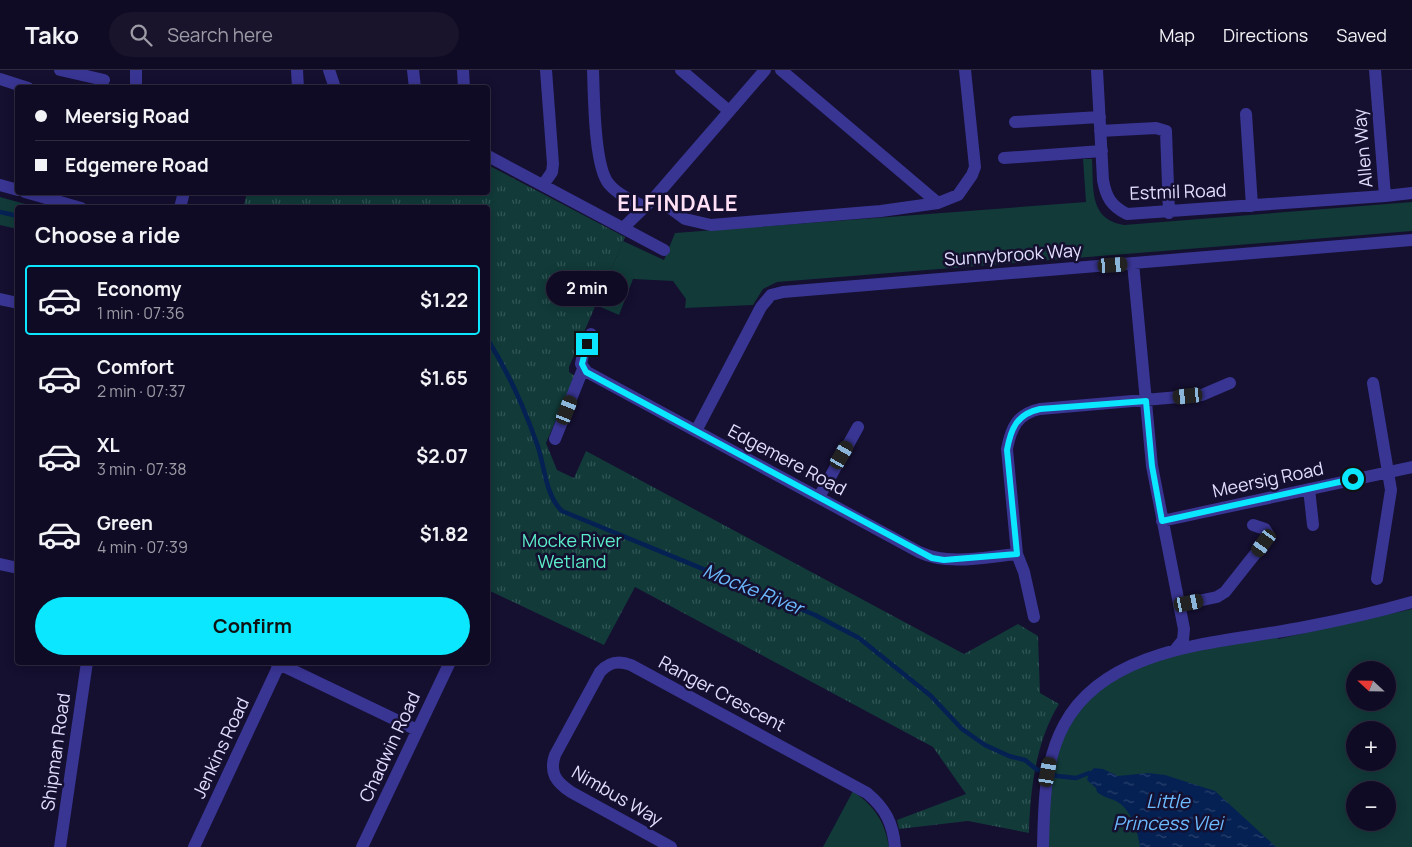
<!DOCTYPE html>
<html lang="en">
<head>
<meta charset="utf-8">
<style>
	:root { --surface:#100b24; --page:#19142c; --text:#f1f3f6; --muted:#9c9ba6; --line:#302b41; --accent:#0ae7ff }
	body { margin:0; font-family:Manrope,sans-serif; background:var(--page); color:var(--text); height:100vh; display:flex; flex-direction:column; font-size:19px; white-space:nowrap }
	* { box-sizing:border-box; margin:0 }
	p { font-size:16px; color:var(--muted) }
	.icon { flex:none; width:28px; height:28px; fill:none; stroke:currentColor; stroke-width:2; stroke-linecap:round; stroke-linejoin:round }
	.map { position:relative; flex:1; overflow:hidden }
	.side { position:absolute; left:15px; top:135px; width:475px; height:460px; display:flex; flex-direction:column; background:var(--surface); border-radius:5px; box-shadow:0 2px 12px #0003,0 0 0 1px var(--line) }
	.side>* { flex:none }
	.guide { position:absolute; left:15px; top:15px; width:475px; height:110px; border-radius:5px; box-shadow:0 2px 12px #0003,0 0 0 1px var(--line); display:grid; align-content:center; height:110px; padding:0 20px; background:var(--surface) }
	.needle { width:32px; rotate:292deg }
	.fabs { position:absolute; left:1346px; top:591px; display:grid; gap:10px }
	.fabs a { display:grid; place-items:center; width:50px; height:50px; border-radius:50%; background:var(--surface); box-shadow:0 2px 12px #0003,0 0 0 1px var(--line); font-size:25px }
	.end { position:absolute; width:22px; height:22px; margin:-11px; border:6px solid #0ae7ff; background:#111; box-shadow:0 0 0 2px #111 }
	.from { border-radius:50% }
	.bubble { position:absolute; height:35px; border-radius:18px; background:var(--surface); box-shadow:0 2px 12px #0003,0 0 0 1px var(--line); font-size:16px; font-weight:700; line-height:35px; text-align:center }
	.car { position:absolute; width:15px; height:30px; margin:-15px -8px; border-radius:6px; box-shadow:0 0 4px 1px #0007; background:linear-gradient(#222 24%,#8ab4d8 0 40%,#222 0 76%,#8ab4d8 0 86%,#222 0) }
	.guide b { display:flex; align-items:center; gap:18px; height:48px; font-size:19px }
	.guide b+b { border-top:1px solid var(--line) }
	.guide i { width:12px; height:12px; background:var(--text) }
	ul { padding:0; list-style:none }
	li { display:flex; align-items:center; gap:15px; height:70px; margin:0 10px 8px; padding:0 10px; border:2px solid transparent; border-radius:5px }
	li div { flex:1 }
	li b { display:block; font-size:19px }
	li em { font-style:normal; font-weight:700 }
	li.selected { border-color:var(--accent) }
	li>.icon { width:45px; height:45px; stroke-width:1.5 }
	h2 { padding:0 20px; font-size:22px; line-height:60px }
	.button { display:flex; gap:10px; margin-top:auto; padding:10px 20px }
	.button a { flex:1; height:58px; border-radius:30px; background:var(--accent); color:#111; font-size:20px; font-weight:700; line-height:58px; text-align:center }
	header { display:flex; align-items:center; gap:30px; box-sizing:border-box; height:70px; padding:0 25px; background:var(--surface); border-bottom:1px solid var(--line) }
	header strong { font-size:24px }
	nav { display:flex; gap:28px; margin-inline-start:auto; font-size:18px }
	.search { width:350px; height:45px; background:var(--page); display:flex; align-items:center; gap:12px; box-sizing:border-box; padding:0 18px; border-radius:28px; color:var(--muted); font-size:19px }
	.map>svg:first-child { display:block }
</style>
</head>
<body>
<header>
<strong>Tako</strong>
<div class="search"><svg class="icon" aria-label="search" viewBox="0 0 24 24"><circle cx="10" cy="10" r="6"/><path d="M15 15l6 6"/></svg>Search here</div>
<nav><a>Map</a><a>Directions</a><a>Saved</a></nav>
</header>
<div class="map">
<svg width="1412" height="777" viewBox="0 0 1412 777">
	<defs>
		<pattern id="park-tufts" width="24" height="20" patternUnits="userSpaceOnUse" patternTransform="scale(1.25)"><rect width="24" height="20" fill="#113a39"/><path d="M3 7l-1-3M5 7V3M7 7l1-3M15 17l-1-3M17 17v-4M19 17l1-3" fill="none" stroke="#335657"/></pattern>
		<pattern id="water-ripples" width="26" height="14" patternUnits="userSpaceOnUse" patternTransform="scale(1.25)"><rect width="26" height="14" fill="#052153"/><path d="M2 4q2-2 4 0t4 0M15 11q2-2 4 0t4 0" fill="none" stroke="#29416d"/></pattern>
	</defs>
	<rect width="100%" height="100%" fill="#150f30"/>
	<path fill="#113a39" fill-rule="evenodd" d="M1083 89H1092C1094 117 1088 149 1124 155L1412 132V161L777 212 763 219 753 235 685 238 686 229 673 211 633 209 619 245 596 235 623 171 664 190 675 163 1086 132Z
		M0 127 36 137 18 138 17 159 0 155Z
		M1412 539V777H1043L1046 712 1073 640 1132 594 1276 562 1278 569ZM1355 600H1388V632H1355ZM1355 660H1388V692H1355ZM1355 720H1388V752H1355Z
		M853 721C874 736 885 751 889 777H823Z"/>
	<path fill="url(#park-tufts)" d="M488 95 625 167 569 297V302L575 306 546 373 557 400 574 408 586 381 964 584 1018 554 1038 566 1040 623 1059 634C1036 671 1030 720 1029 763L968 751 899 759 897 750 966 724 933 677 635 517 604 575 490 521 488 512V138H243L247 123 488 122Z"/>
	<path fill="url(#water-ripples)" d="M1094 698 1103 699 1118 706 1148 703 1165 705 1215 721 1276 777H1140C1138 761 1131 739 1116 731 1109 728 1103 727 1097 722L1096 718 1087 710 1089 703Z"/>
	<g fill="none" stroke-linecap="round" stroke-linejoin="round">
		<path stroke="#052153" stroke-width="4.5" d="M0 142 18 146
			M488 270C508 302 524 337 537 374 545 396 545 425 562 441L815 545 859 568 931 626 962 659 985 675 1009 686 1025 690 1036 699 1057 706 1076 708 1089 703"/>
		<path stroke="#393593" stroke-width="12" d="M60 0 104 10
			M297 0 298 18
			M329 0 335 18
			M413 0 415 18
			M463 0 464 18
			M593 0C594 25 594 97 609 114 618 125 633 131 645 137
			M681 0 729 41
			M781 0 938 133
			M1097 0 1103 110C1106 127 1111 136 1127 144L1385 126
			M1375 0 1385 126 1412 123
			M0 9 28 18
			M136 18V0
			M1246 44 1252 136
			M1015 52 1100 47
			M1100 61 1156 58 1166 61 1169 143
			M488 86 664 180
			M1004 88 1102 81
			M0 115 18 120
			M543 115 552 102 553 94 546 0
			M25 122 81 138
			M655 127 685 149 711 155 881 141 938 133 958 125 972 105 975 97 965 0
			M180 138 184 122
			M623 158 655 127 765 0
			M1133 193 1152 396 1184 559 1183 570 1175 580
			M0 229 18 233
			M591 264 583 284 581 294 587 302 919 482C949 496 985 487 1017 484
			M1373 313 1391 420 1377 509
			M696 361 761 237 771 225 783 222 1412 170
			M555 369 583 299
			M1309 419 1313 455
			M819 427 858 357
			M1162 451 1412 397
			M0 494 18 498
			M1179 535 1217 527 1225 522 1267 469 1268 464 1265 459 1253 455
			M1034 547 1024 502 1017 484 1007 379C1011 358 1017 344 1040 339L1202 325 1230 313
			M275 592 417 660
			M60 777 87 592
			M194 777 279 595
			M362 777 450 592
			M671 777 571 722C556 712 549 703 555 685L600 602C609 592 618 590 631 595L867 723C885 738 893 753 895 777
			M1043 777C1044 736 1044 692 1064 655 1107 574 1225 573 1305 557 1341 550 1377 542 1412 532"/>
	</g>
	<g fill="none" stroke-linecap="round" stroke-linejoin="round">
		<path stroke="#0ae7ff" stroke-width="6" d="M587 274 582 294 586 302 932 488 944 490 1017 484 1007 380C1011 358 1017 344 1040 339L1146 331 1152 396 1162 451 1353 409"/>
	</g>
	<g text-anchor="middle" stroke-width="5" stroke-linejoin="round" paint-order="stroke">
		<g font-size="18" fill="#e1deff" stroke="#150f30">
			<text transform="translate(1363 78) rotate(-95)" y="6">Allen Way</text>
			<text transform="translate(1178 122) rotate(-2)" y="6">Estmil Road</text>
			<text transform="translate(1013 185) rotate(-4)" y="6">Sunnybrook Way</text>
			<text transform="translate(787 390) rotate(28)" y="6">Edgemere Road</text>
			<text transform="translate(1268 410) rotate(-12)" y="6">Meersig Road</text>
			<text transform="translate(722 624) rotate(28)" y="6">Ranger Crescent</text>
			<text transform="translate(390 677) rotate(-65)" y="6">Chadwin Road</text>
			<text transform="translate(221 678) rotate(-65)" y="6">Jenkins Road</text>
			<text transform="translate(56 682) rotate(-82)" y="6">Shipman Road</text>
			<text transform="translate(617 726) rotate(30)" y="6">Nimbus Way</text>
		</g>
		<g font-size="18" fill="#5beec9" stroke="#150f30">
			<text x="572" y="477">Mocke River<tspan x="572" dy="21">Wetland</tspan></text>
		</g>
		<g font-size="19" font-style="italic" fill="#6cbbff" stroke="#150f30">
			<text transform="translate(753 519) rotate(22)" y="7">Mocke River</text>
			<text x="1168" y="738">Little<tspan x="1168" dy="22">Princess Vlei</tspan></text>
		</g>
		<g font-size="22" font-weight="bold" letter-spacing="1" fill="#ffe0f4" stroke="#150f30">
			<text x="678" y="141">ELFINDALE</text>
		</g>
	</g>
</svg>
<div class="fabs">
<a><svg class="needle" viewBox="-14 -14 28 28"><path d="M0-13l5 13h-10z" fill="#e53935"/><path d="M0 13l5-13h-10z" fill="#9c9ba6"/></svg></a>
<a>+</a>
<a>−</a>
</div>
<i class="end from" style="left:1353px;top:409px"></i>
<i class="end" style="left:587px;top:274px"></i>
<div class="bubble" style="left:546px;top:201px;width:82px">2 min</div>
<i class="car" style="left:1113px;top:195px;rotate:86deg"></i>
<i class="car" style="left:1188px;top:326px;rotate:264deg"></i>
<i class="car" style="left:567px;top:340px;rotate:22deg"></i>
<i class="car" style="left:842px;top:385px;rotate:30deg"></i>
<i class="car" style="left:1264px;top:473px;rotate:216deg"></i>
<i class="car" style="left:1189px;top:533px;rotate:79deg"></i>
<i class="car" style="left:1048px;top:702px;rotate:10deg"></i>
<div class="guide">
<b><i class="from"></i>Meersig Road</b>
<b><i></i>Edgemere Road</b>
</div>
<section class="side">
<h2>Choose a ride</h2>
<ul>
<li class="selected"><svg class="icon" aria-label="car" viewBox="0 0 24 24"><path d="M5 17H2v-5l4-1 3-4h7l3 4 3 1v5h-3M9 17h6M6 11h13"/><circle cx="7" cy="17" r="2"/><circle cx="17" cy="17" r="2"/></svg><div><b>Economy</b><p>1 min · 07:36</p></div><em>$1.22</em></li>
<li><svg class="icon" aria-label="car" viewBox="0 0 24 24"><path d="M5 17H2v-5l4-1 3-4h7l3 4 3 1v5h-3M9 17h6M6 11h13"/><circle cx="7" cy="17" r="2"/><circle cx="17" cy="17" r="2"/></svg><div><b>Comfort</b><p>2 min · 07:37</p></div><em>$1.65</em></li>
<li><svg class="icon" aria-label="car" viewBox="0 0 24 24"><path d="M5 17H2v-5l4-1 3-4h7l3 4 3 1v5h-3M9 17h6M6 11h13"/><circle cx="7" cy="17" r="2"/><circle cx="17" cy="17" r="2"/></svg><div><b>XL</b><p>3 min · 07:38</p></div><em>$2.07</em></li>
<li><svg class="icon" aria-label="car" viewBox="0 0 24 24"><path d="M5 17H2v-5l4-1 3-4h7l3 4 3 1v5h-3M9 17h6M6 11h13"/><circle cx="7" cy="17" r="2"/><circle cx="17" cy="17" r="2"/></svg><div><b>Green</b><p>4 min · 07:39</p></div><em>$1.82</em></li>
</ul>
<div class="button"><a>Confirm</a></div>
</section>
</div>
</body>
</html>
